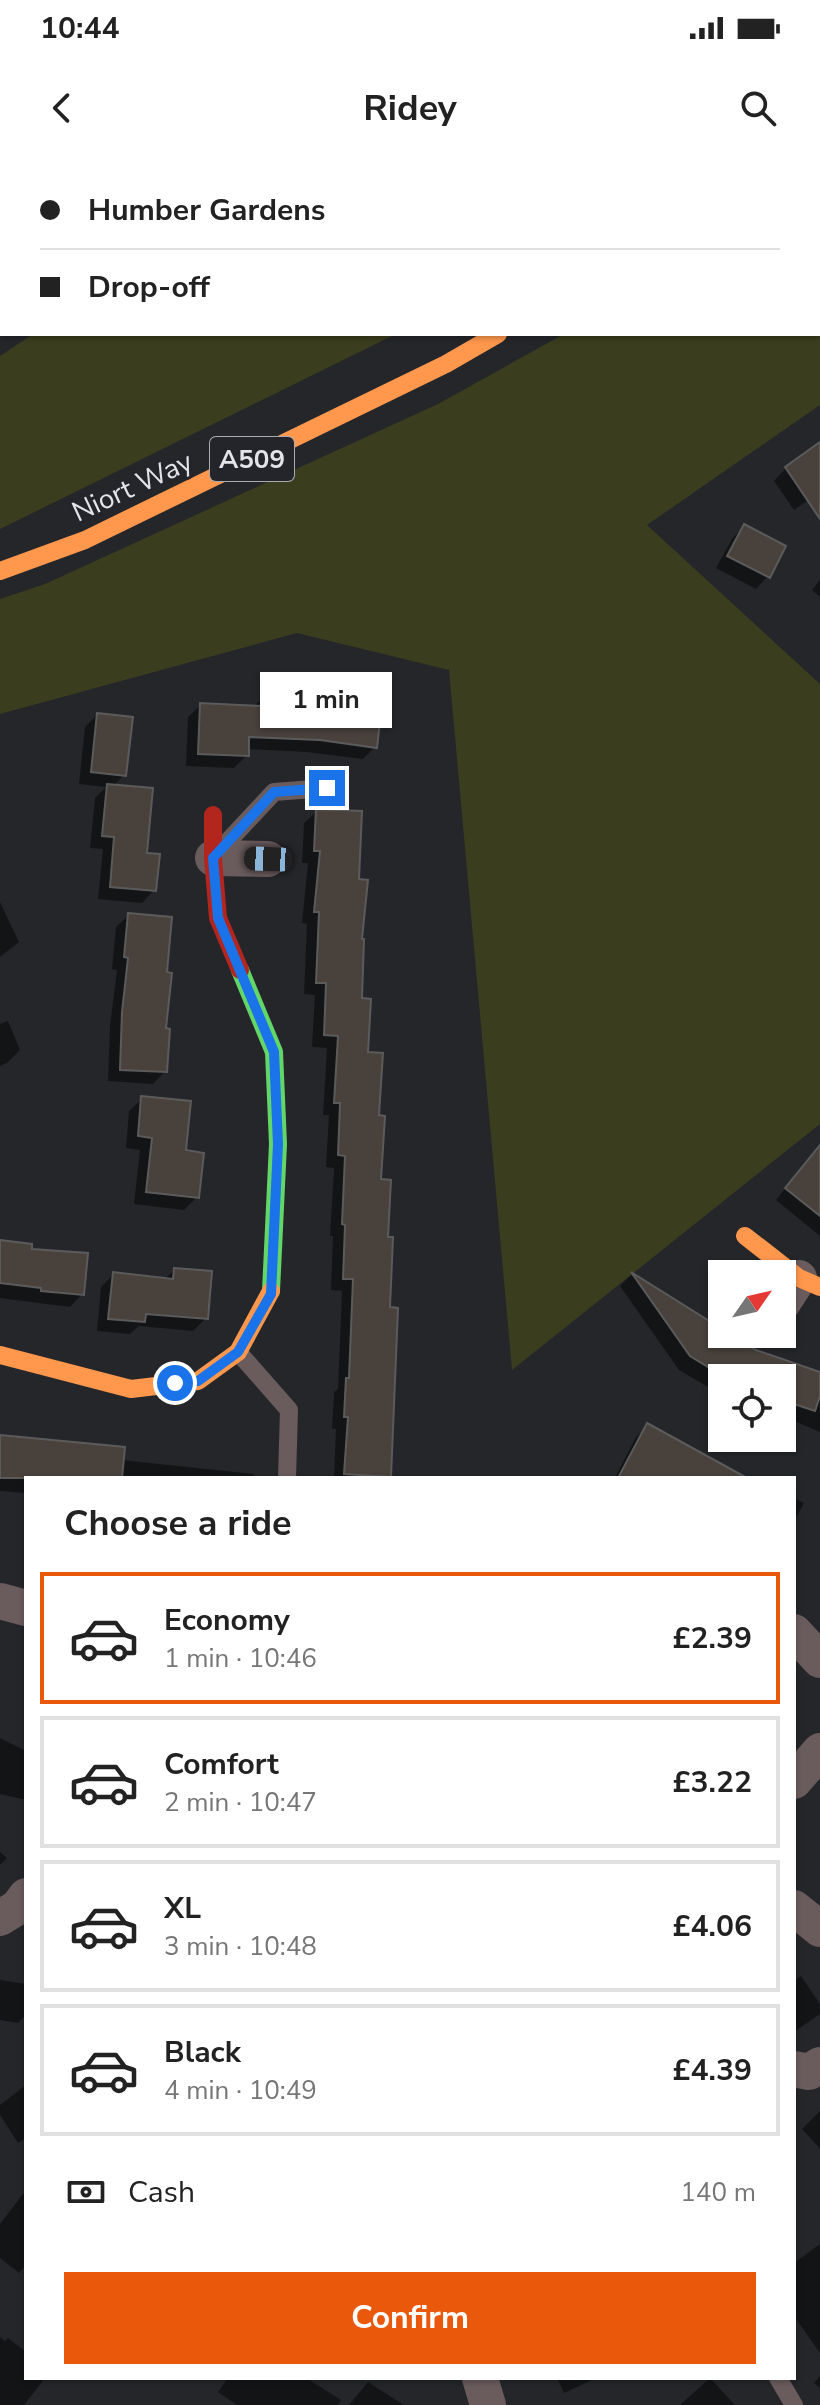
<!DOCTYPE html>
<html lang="en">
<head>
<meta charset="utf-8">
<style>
	:root { --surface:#fff; --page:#f2f2f2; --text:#222; --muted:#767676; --line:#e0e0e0; --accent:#ea580c }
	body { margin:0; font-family:"Nunito Sans",sans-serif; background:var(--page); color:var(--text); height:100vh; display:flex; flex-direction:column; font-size:30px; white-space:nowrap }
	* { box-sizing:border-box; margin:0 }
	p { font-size:26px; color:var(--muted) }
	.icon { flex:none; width:44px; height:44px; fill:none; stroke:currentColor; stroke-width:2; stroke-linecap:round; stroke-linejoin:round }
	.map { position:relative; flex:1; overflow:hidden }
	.side { position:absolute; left:24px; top:1316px; width:772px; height:904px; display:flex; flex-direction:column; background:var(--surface); border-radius:0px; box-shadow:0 2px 6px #0004 }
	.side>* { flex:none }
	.banner { position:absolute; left:0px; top:0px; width:820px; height:176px; box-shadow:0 2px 6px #0004; display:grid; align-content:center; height:176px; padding:0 40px; background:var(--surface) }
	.needle { width:52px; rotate:56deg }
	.controls { position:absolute; left:708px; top:1100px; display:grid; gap:16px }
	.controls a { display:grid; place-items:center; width:88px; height:88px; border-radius:0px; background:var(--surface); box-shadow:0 2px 6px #0004; font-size:40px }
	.end { position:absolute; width:36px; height:36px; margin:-18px; border:10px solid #1a73e8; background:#fff; box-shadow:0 0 0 4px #fff }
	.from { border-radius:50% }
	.bubble { position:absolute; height:56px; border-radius:0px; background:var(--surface); box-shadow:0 2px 6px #0004; font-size:26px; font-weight:700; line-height:56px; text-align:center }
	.car { position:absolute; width:24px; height:48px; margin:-24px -12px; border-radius:10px; box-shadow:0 0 6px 2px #0007; background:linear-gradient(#222 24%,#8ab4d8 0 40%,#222 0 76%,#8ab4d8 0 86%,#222 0) }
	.banner b { display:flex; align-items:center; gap:28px; height:76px; font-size:30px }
	.banner b+b { border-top:2px solid var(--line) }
	.banner i { width:20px; height:20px; background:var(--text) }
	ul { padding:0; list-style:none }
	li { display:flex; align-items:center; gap:24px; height:132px; margin:0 16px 12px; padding:0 24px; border:4px solid var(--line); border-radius:0px }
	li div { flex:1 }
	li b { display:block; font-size:30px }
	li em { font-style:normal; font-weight:700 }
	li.selected { border-color:var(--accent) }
	li>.icon { width:72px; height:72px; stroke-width:1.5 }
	h2 { padding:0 40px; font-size:36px; line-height:96px }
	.pay { display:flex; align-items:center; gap:20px; height:88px; padding:0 40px; font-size:30px }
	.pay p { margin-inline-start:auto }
	.button { display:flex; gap:16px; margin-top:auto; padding:16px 40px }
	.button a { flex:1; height:92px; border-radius:0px; background:var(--accent); color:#fff; font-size:32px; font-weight:700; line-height:92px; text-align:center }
	.status { display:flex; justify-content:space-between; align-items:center; height:56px; padding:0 40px; background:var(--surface); direction:ltr }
	.status svg { height:22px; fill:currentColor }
	header { display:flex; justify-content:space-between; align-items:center; height:104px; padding:0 40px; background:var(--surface); font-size:36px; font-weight:700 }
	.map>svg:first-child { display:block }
</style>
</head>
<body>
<div class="status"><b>10:44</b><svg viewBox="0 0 49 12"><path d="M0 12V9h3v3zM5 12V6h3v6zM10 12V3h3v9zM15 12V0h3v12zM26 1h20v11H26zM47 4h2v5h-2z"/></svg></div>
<header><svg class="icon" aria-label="back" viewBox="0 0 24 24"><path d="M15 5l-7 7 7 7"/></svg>Ridey<svg class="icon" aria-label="search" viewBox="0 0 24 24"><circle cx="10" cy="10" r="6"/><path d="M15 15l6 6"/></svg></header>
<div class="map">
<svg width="820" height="2245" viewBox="0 0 820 2245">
	<rect width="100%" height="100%" fill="#25262a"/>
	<path fill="#3a3d1e" d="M820 21V245L647 365 820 524V964L512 1210 449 510 297 473 0 554V439L45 424 438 244 564 174H818Z
		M33 174H396L0 369V196Z"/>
	<path fill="#0007" d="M820 285V332L794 350 774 321 786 308Z
		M744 366 768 416 756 429 716 408 732 379Z
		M820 420V437L812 430Z
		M264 537 375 587 363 599 306 592 247 589V595L234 608 186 606 188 557 201 545 253 547Z
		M97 555 124 615 113 626 145 695 154 730 142 743 98 739 103 689 90 688 95 638 106 627 79 624 85 567Z
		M317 651 357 720 360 840 377 957 379 1021 386 1078 388 1318H334L336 1269H332L334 1232 338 1229 342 1131 331 1130 333 1076H330L334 1008 326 1007 329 955H323L327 888 312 887 315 835 304 834 307 764 302 763 308 703H302L304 663Z
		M0 742 19 782 0 797Z
		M129 755 165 814V911L153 924 108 921 110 866 117 810 112 809 116 767Z
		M8 861 20 890 7 903 0 906V864Z
		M142 939 184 992 197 1037 184 1050 134 1044 140 990 126 988 129 951Z
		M820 1008V1076L776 1040 796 1014Z
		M0 1082 29 1091 82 1134 70 1147 0 1138Z
		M174 1110 206 1158 193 1171 139 1166 130 1174 97 1171 101 1127 114 1114 164 1120Z
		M631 1115 755 1192 820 1214V1272L782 1256V1218H722V1235L679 1210 620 1126Z
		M648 1266 746 1318H615L636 1277Z
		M0 1278 122 1300 254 1314 253 1318H26V1333L0 1331Z
		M794 1338 804 1343 794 1361Z
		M0 1578 26 1591V1640L0 1634Z
		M0 1692 7 1698 0 1705Z
		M801 1816 820 1844V1854L794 1872V1821Z
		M0 1820 26 1824V1855L18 1863 0 1860Z
		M26 1925V1978L18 1983 0 1955V1945Z
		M820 1951V1989L802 1969Z
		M26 2030V2105L19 2113 0 2098V2064Z
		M820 2084V2193L794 2156V2103Z
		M0 2177 5 2181 8 2178 26 2192V2218H45L24 2245H0Z
		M820 2216V2228L814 2223Z
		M228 2218H306L341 2240 338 2245H237L218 2232Z
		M557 2218H596L564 2233Z
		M710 2218 735 2245H680Z
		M368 2222 404 2245H349Z"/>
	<path fill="#48413c" stroke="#5c5b5c" stroke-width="2" d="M820 282V359L785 307Z
		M744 364 786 386 770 418 727 396Z
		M263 535 382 543 377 588 320 580 249 577V596L198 594 200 543 263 546Z
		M97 553 133 557 126 616 91 612Z
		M107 624 153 628 147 693 160 694 156 731 110 727 114 677 102 676Z
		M316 649 362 651 359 719 368 720 362 779H364L362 838 371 839 368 892 383 893 379 955 385 956 381 1019 391 1020 388 1077H393L390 1147 398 1148 391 1317 344 1314 348 1257H344L346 1218H349L353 1119H343L345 1065 342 1064 345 996 338 995 340 943H334L338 876 324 875 326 823H316L319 752H314L320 691H314Z
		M128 753 172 757 167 812 172 813 166 868 170 869 167 912 120 910 122 852 128 798 124 797Z
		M141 936 191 941 186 990 204 993 199 1038 146 1032 152 978 138 976Z
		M820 985V1056L785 1028Z
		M0 1080 32 1084V1089L88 1093 84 1135 41 1131V1128L0 1123Z
		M174 1108 212 1111 208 1159 146 1154 145 1162 108 1159 113 1112 173 1119Z
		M631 1112 722 1169V1174H730L756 1190 820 1212V1236L815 1251 782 1240V1218H726L690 1196Z
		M647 1263 747 1318H618Z
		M0 1275 125 1287 122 1318H0Z"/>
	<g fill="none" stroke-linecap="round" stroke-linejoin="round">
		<path stroke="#6a5c5d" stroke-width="18" d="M219 691 274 632 327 628
			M238 1192 289 1250 287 1318
			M778 2218 794 2245"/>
		<path stroke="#6a5c5d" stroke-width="36" d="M550 0 551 2
			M213 698 268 699
			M782 1144 799 1118
			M0 1441 26 1448
			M794 1472 820 1500
			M794 1621 820 1591
			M794 1748 820 1769
			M0 1758 18 1747 26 1736
			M794 1909 809 1912 820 1905
			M480 2218 488 2245"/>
		<path stroke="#63d668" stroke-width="18" d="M240 810 274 892 278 984 271 1131"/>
		<path stroke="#ff974d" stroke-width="18" d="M784 2 787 0
			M0 411 85 380 446 204 498 174
			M745 1076 799 1118 820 1127
			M0 1195 131 1229 198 1221 238 1192 271 1131"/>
		<path stroke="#b3261e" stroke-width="18" d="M213 655V698L218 758 240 810"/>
	</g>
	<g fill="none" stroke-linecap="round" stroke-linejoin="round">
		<path stroke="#1a73e8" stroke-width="10" d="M175 1223 198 1221 238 1192 271 1134 278 984 274 892 218 758 213 698 274 632 327 628"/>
	</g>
	<g text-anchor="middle" stroke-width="6" stroke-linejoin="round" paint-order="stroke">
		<rect fill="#24252b" stroke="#aaabaf" stroke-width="2" x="210" y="277" width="84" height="44" rx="6"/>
		<g font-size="26" font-weight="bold" fill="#e3e4e8">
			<text x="252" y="308">A509</text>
		</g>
		<g font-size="28" fill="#e3e4e8" stroke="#24252b">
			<text transform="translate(132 326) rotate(-25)" y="10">Niort Way</text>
		</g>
	</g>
</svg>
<div class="controls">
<a><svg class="needle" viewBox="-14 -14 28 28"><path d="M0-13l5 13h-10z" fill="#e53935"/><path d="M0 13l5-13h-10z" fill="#767676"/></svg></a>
<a><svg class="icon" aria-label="locate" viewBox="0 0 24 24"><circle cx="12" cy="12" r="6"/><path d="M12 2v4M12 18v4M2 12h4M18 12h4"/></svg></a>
</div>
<i class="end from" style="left:175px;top:1223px"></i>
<i class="end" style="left:327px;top:628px"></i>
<div class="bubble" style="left:260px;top:512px;width:132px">1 min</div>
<i class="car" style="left:268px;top:699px;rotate:272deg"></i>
<div class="banner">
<b><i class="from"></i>Humber Gardens</b>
<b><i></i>Drop-off</b>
</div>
<section class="side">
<h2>Choose a ride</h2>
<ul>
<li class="selected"><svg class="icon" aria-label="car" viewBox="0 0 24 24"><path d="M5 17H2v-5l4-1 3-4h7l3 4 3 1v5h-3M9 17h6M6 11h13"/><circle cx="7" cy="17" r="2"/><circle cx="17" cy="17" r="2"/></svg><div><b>Economy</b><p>1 min · 10:46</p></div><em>£2.39</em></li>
<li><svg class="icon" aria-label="car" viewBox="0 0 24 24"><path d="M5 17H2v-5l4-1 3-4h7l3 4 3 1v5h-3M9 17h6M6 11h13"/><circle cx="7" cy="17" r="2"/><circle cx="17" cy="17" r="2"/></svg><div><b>Comfort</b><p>2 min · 10:47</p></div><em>£3.22</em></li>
<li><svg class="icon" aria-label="car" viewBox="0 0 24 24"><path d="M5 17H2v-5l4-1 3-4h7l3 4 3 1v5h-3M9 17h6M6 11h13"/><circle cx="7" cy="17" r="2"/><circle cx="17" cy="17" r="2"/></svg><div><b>XL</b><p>3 min · 10:48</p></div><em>£4.06</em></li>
<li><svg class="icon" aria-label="car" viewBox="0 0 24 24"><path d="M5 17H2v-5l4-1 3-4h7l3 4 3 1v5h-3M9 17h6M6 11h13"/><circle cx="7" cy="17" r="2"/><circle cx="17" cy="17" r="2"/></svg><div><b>Black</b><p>4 min · 10:49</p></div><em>£4.39</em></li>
</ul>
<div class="pay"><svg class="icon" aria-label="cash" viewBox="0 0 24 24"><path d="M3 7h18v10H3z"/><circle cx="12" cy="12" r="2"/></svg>Cash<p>140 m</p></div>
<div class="button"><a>Confirm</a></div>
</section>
</div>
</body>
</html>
